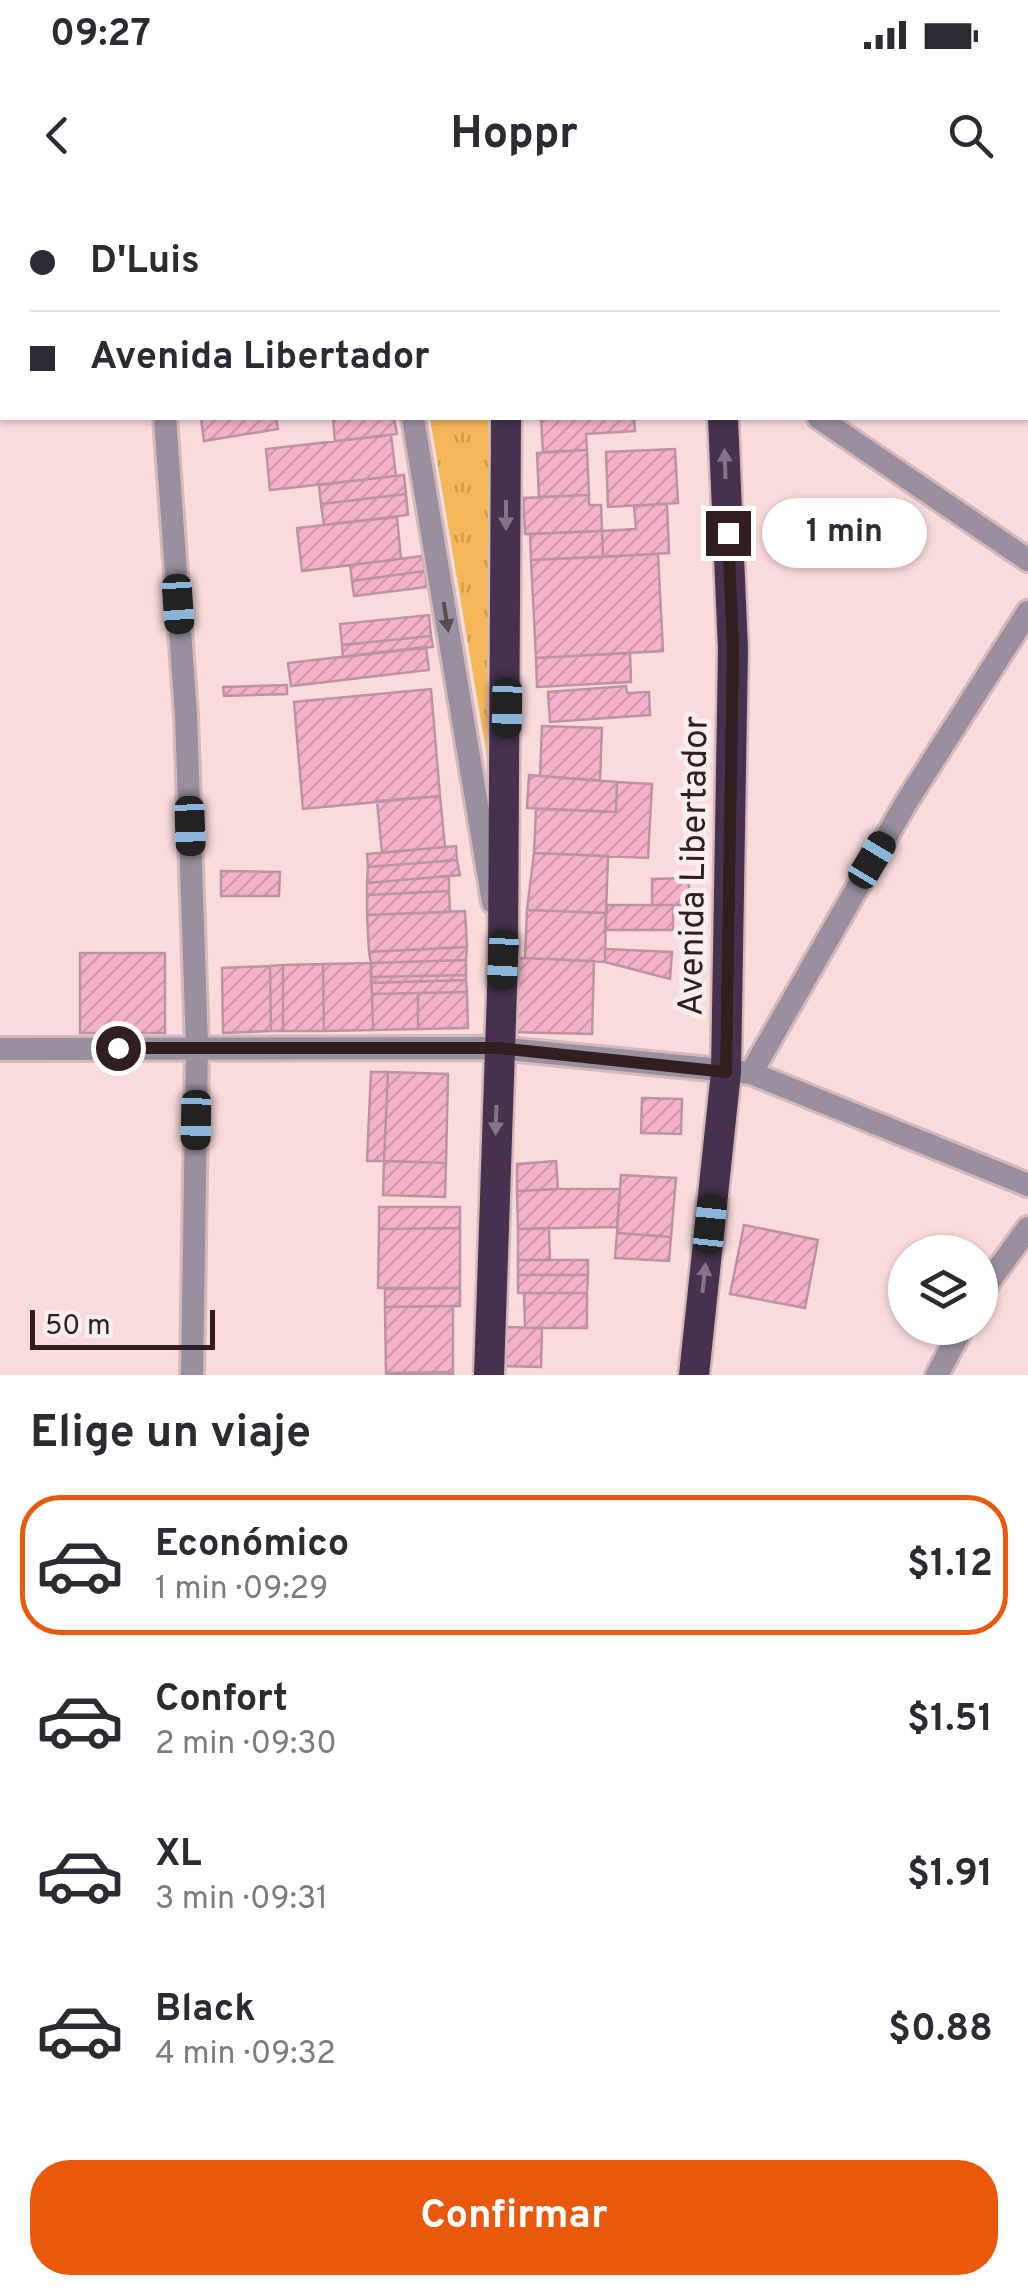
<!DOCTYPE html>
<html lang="es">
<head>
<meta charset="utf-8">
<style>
	:root { --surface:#fff; --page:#f2f2f3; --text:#2b2b33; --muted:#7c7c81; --line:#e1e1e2; --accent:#ea580c }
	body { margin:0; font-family:Overpass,sans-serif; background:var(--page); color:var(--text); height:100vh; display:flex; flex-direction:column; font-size:38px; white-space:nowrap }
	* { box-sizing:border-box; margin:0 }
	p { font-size:32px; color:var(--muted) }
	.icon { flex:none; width:55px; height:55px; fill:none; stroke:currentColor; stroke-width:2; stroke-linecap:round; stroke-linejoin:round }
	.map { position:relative; height:1175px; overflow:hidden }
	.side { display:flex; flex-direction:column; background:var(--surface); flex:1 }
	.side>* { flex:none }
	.hud { position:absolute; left:0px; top:0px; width:1030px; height:220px; box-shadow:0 2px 8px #0004; display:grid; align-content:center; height:220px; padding:0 30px; background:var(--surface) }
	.fabs { position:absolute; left:888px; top:1035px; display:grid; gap:20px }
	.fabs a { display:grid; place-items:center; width:110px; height:110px; border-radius:50%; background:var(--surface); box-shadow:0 2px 8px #0004; font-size:50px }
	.scale { position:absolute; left:30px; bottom:25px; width:185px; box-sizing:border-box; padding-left:10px; border:5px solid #311f20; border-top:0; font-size:28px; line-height:35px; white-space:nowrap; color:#311f20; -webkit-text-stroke:8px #f8eeee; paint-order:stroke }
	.end { position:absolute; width:45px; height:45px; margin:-22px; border:12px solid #311f20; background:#fff; box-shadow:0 0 0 5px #fff }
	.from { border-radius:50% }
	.bubble { position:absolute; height:70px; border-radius:35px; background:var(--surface); box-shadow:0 2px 8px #0004; font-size:32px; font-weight:700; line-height:70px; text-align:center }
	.car { position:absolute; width:30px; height:60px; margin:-30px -15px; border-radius:12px; box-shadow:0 0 8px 2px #0007; background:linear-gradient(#222 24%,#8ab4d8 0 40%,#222 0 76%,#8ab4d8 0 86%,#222 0) }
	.hud b { display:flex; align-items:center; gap:35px; height:95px; font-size:38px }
	.hud b+b { border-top:2px solid var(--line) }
	.hud i { width:25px; height:25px; background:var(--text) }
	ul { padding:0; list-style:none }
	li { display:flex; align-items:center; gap:30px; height:140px; margin:0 20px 15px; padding:0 10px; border:5px solid transparent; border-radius:40px }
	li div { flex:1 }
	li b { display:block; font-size:38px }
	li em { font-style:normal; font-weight:700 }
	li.current { border-color:var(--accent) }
	li>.icon { width:90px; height:90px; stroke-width:1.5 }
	h2 { padding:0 30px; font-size:45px; line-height:120px }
	.cta { display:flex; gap:20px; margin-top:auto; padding:20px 30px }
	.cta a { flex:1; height:115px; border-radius:40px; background:var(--accent); color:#fff; font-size:40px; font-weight:700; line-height:115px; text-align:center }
	.status { display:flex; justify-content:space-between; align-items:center; height:70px; padding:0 50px; background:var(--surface); direction:ltr }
	.status svg { height:28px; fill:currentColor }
	header { display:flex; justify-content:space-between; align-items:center; height:130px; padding:0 30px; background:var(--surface); font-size:45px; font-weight:700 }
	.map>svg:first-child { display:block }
</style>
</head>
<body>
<div class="status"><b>09:27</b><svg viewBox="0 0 49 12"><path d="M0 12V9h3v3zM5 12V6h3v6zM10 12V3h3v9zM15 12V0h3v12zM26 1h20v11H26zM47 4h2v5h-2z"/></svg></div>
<header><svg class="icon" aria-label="back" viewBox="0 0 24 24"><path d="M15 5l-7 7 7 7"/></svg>Hoppr<svg class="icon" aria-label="search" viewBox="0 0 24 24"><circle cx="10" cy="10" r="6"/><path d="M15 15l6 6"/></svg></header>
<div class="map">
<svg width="1028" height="1175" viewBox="0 0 1028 1175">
	<defs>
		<pattern id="park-tufts" width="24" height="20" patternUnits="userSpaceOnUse" patternTransform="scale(2.5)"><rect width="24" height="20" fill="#f4b659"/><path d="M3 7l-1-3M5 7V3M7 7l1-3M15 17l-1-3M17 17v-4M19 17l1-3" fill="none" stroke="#d29c4d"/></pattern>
		<pattern id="building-hatch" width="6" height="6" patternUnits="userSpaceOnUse" patternTransform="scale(2.5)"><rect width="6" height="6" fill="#f4b2ca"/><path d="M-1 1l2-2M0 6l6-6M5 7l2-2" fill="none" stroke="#d299ad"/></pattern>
	</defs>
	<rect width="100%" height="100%" fill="#f9dbdc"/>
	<path fill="url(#park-tufts)" d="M430 218H488L499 628Z"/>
	<path fill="url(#building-hatch)" stroke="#bd92a2" stroke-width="2.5" d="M371 0H439V2H371Z
		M507 0H606L607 2H507Z
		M201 218H276L278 229 204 241Z
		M333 218H394L397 234 335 241Z
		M541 218H634L635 231 586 234 587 250 543 252Z
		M391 235 396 276 270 290 266 249Z
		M675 249 678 303 608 307 606 252Z
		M587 250 589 295 539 297 537 253Z
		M404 275 406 294 321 304 319 285Z
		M406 294 408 315 324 325 321 304Z
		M589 295V305H601L602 331 525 334 523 298Z
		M667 304 669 353 603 357 602 331 636 329 634 306Z
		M397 317 401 359 302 371 297 328Z
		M602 331 603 357 531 360 530 334Z
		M658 354 663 451 536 458 531 360Z
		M423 356 425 371 352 381 350 365Z
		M425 371 427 387 354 396 352 381Z
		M429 415 431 436 342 445 340 424Z
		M431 436 433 447 343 457 342 445Z
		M426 447 429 470 291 486 288 463Z
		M630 453 631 482 537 487 536 458Z
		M287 485V494L224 496 223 487Z
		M626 486 627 493 649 492 650 515 550 522 548 492Z
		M431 489 440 596 303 609 294 502Z
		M542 526 602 528 600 581 540 576Z
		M529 575 617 582 616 612 527 608Z
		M617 582 652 584 648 658 534 653 536 609 616 612Z
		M440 596 445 647 382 653 377 601Z
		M456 646 457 660 368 667 367 654Z
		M534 653 608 656 606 713 527 710Z
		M457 660 460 675 367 683 368 667Z
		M221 671 280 672 279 696H221Z
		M449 676V691L367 695V683Z
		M689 678V705H652V679Z
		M449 691 450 712 367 715V695Z
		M607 705H673V730H605Z
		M527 710 606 713 605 762 525 758Z
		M465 711 467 747 369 752 367 715Z
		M467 747 466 760 371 763 369 752Z
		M605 749 672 752 670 779 605 762Z
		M80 753H165V833H80Z
		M525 758 594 761 592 834 510 832 512 759Z
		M466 760V775L371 777V763Z
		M371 763 373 830 324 831 323 764Z
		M323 764 324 831H283V765Z
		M283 765V831H271L270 766Z
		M270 766 271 831 223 833 222 768Z
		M466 775V780L371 783V777Z
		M466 780 467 792 372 794 371 783Z
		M467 792 468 828 418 829V793Z
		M418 793V829L373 830 372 794Z
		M371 872H388L384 961H367Z
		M388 872 448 874 446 963 384 961Z
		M642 898 682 899 681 934 641 933Z
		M384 961 446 963 445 997 383 995Z
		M556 961 558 989 517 991V964Z
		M621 975 676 978 671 1037 617 1033Z
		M558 989H620L617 1027 518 1029 517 991Z
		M379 1007H460V1028L379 1029Z
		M744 1025 818 1040 805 1108 730 1094Z
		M460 1028V1088H378L379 1029Z
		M549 1028 550 1060H518V1029Z
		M617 1033 671 1037 669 1061 615 1058Z
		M518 1060H588V1075H518Z
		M518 1075H588L587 1093H518Z
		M460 1088V1106L385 1107V1089Z
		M524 1093H587V1128H525Z
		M453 1106V1172L386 1173 385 1107Z
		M504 1127 542 1128 541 1167 503 1166Z
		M453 1172V1175H386V1173Z"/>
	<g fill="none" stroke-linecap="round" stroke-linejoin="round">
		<defs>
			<path id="street" d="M149 0 150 2
				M355 0 356 2
				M975 0 980 2
				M0 41 2 40
				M165 218 186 515 197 847 192 1175
				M413 218 493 702
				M819 218 1028 360
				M0 849 498 848 751 873 1028 985
				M751 873 907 601 1028 412
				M980 1094 1028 1028
				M937 1175 962 1128"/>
			<path id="highway" d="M478 0V2
				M716 0V2
				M489 1175 503 761 506 218
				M694 1175 726 872 733 449 723 218"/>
		</defs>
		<use href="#street" stroke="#d5b9ba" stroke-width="28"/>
		<use href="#highway" stroke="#d5b9ba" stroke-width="35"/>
		<use href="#street" stroke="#998f9e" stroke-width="22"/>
		<use href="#highway" stroke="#46324f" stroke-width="30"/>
	</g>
	<defs><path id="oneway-solid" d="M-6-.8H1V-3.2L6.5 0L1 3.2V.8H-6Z" transform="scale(2.5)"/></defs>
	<g fill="#847487">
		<use href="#oneway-solid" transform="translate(725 264) rotate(-92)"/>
		<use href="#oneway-solid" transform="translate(506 315) rotate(90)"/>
		<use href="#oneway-solid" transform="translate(496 920) rotate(92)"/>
		<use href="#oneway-solid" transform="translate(704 1078) rotate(-84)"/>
	</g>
	<use fill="#5b4c52" href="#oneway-solid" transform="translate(446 417) rotate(81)"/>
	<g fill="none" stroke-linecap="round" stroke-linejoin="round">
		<path stroke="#311f20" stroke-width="12" d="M118 848H498L726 872 733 448 728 333"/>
	</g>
	<g text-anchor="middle" stroke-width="10" stroke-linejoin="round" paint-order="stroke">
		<g font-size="35" fill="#311f20" stroke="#f8eeee">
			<text transform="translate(692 666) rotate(-89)" y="12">Avenida Libertador</text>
		</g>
	</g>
</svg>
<div class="fabs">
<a><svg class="icon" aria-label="layers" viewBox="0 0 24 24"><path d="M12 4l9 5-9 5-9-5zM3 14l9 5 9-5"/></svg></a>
</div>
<div class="scale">50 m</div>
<i class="end from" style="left:118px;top:848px"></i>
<i class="end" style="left:728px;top:333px"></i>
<div class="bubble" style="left:762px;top:298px;width:165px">1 min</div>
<i class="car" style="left:178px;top:404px;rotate:176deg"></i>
<i class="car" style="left:507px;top:508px;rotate:181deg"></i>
<i class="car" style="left:190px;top:626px;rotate:178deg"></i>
<i class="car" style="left:872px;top:660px;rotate:31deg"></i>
<i class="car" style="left:503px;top:760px;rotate:183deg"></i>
<i class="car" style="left:196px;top:920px;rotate:181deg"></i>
<i class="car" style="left:710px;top:1024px;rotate:6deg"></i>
<div class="hud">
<b><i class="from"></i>D'Luis</b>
<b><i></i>Avenida Libertador</b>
</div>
</div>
<section class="side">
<h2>Elige un viaje</h2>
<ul>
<li class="current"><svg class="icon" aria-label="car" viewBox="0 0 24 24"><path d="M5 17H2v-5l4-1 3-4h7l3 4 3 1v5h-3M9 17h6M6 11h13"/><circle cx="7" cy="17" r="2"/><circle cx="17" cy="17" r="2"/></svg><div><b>Económico</b><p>1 min · 09:29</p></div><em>$1.12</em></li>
<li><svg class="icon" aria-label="car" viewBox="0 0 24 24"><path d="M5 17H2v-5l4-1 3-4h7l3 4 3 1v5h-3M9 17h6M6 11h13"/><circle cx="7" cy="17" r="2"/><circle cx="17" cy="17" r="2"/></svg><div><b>Confort</b><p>2 min · 09:30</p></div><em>$1.51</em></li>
<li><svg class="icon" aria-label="car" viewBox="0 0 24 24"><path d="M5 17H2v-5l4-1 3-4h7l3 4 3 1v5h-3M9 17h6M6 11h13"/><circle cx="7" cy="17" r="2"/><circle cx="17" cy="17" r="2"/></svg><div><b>XL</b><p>3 min · 09:31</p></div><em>$1.91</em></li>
<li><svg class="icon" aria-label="car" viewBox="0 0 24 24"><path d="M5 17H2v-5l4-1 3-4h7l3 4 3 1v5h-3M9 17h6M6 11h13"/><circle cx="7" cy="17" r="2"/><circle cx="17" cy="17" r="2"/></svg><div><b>Black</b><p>4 min · 09:32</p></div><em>$0.88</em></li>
</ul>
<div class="cta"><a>Confirmar</a></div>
</section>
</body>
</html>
